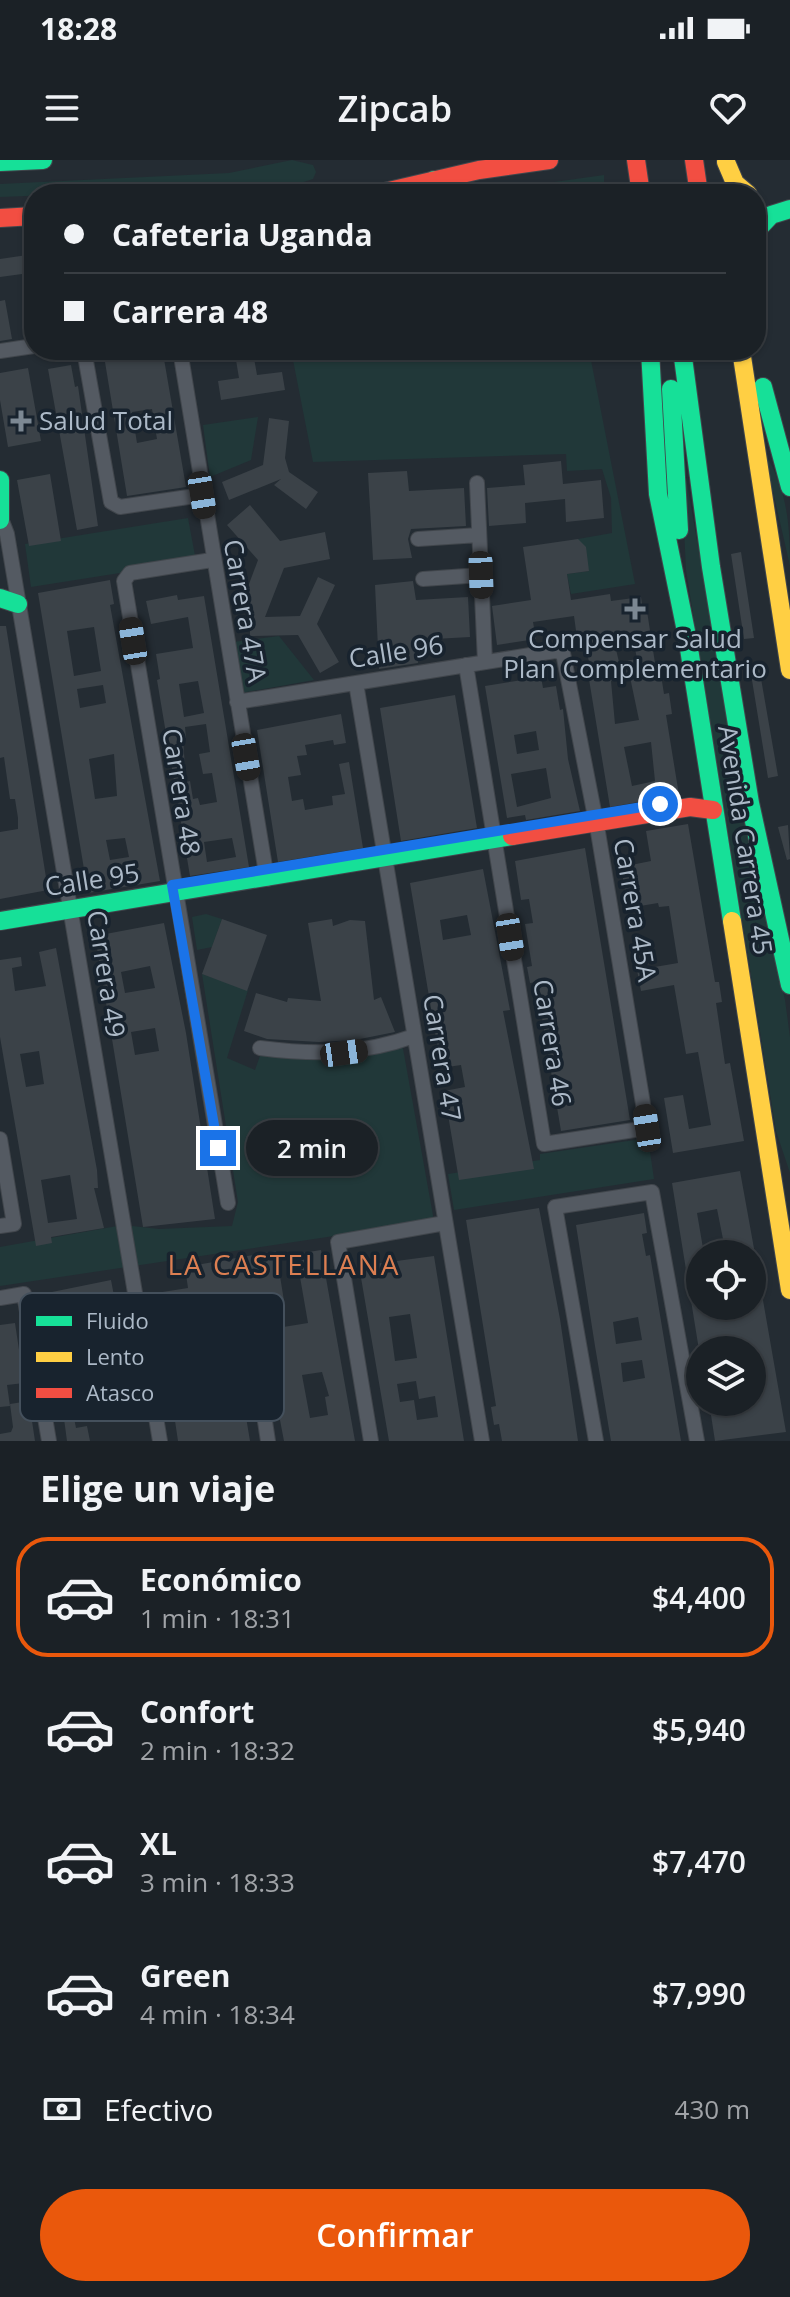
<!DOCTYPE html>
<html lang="es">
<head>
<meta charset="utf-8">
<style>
	:root { --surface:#1b2126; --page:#282e32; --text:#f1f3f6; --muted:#a0a3a7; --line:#393e43; --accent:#ea580c }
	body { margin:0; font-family:"Open Sans",sans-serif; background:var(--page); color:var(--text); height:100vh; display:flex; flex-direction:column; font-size:30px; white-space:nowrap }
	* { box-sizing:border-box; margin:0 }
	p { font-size:26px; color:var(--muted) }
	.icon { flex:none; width:44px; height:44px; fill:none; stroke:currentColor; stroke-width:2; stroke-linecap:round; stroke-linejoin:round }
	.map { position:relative; height:1281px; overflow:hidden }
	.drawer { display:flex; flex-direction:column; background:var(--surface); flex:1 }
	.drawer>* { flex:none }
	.top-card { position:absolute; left:24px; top:24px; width:742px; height:176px; border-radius:32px; box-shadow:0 2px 6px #0004,0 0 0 2px var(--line); display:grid; align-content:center; height:176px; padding:0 40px; background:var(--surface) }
	.controls { position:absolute; left:686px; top:1080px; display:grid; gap:16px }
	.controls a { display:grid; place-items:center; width:80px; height:80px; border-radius:50%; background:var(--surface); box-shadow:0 2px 6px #0004,0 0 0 2px var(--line); font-size:40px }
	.end { position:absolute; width:36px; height:36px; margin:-18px; border:10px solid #1a73e8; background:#fff; box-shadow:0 0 0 4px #fff }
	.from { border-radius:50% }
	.bubble { position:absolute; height:56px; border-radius:28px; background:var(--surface); box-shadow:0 2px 6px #0004,0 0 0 2px var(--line); font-size:26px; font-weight:600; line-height:56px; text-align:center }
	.car { position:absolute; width:24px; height:48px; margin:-24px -12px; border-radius:10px; box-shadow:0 0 6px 2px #0007; background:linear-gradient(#222 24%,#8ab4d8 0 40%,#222 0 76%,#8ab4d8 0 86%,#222 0) }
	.top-card b { display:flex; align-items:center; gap:28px; height:76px; font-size:30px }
	.top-card b+b { border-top:2px solid var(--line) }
	.top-card i { width:20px; height:20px; background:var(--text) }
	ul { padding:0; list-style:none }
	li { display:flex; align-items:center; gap:24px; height:120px; margin:0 16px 12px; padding:0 24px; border:4px solid transparent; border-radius:32px }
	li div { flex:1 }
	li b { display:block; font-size:30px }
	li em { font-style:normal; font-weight:600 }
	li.on { border-color:var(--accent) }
	li>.icon { width:72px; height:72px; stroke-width:1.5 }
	h2 { padding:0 40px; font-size:36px; line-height:96px }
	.pay { display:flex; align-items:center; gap:20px; height:88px; padding:0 40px; font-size:30px }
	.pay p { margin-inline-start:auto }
	.cta { display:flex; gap:16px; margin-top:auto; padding:16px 40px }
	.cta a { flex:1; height:92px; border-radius:48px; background:var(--accent); color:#fff; font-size:32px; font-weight:600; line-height:92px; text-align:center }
	.status { display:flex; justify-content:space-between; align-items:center; height:56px; padding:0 40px; background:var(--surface); direction:ltr }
	.status svg { height:22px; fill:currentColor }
	header { display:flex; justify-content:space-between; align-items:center; height:104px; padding:0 40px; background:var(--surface); font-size:36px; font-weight:600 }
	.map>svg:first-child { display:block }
</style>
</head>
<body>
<div class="status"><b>18:28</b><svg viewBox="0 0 49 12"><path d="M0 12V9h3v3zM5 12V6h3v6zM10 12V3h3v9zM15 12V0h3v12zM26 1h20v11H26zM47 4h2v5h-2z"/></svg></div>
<header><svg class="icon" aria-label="menu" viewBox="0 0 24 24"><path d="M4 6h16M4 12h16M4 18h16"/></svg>Zipcab<svg class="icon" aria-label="heart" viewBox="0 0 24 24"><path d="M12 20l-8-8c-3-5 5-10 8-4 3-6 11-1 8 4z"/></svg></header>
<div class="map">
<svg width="790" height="1281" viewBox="0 0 790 1281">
	<rect width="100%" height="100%" fill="#242c33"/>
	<path fill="#213839" d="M292 0 313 5 316 12 313 19 291 26 0 37V24L229 13Z
		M604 15V34H469Z
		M291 190H589L635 424 571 434 567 414 589 411 578 379 612 373 611 338 602 309 567 311 566 294 313 302Z
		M258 257 251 300 210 317 203 265Z
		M680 283 755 713 785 840 790 877V1013L776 971 686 410Z
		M764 292C787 328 790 364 790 406Z
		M188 358 196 401 31 427 25 384Z
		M279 476 314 520 241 533 233 482Z
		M206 754 222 759 212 787 197 790 192 757Z
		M202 814 248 830 227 898 255 910 261 893 402 883 434 1061 0 1126V1087L123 1065 159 1069 232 1066 238 1042Z
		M648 978 654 1019 454 1050 448 1014 540 1000V994Z"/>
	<path fill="#3b4248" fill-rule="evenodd" d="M34 94V142L25 143 22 114 0 117V99Z
		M5 140 12 179 0 181V141Z
		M147 190H169L170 198 164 199 186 327 127 336 105 202 149 196ZM152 249 157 279 137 283 132 252Z
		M254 198 257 215 282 212 285 230 221 240 218 221 239 218 236 200Z
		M71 205 75 227 78 226 98 366 77 370 48 209Z
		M28 208 41 281 8 287 0 240V213Z
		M269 258 289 261 285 298 289 312 318 332 306 349 274 325 281 319 229 340 222 322 263 305Z
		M561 301 563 324 601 320 604 358 566 362 565 339 525 343 526 363 489 366 487 328 525 325 523 305Z
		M407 311 409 331 464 328 466 366 411 369 408 379 412 398 373 400 368 313Z
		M50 314 61 381 29 386 17 320Z
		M250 345 280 381 325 372 330 399 284 408 265 457 300 456 318 417 335 425 317 464 339 502 320 513 298 475 250 476V443L243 440 258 400 227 365Z
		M578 379 586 387 589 411 567 414 571 440 610 434 611 441 641 437 643 451H647L655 503 659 502 664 534 669 533 672 554 666 555 679 635 610 647 587 507H590L584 477 577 478 574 456 533 462 536 479 497 485 492 446 531 440 523 387ZM633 478 637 499 619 502 614 481ZM630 517 639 560 615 564 611 521ZM651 582 655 621 632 626 624 587Z
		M741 392 754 478 744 479 731 394Z
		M110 420 114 444 110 445 160 721 88 733 38 433ZM94 467 101 511 74 516 67 471ZM103 525 106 543 80 548 77 529ZM114 594 117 636 95 639 89 599ZM125 678 129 697 110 700 106 680Z
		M413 421 416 440 468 437 470 477 416 480 418 503 379 509 375 425Z
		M177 435 178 440 204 436 249 707 190 716 157 520 160 519 156 494 193 488 188 457 151 464 146 441ZM198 521 204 553 184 557 179 524ZM206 564 210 592 199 594 203 614 212 613 217 642 200 645 198 638 193 639 190 621 186 622 183 578H186L185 567ZM232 678 236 697 207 702 204 682Z
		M0 466H6L48 730 0 739V672L18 669V658L15 639H10L4 597 0 598Z
		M759 507 778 616 768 618 750 508Z
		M541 517 543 528 556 526 560 550 563 549 568 599 580 651 526 660 525 655 507 658 485 526ZM536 571 539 590 517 594 514 575ZM546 608 551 638 517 647 511 614Z
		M455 535 477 668 401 681 380 548Z
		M341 554 346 583 334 585 333 580 305 585 307 595 297 596 301 615 288 617 292 641 303 639 305 650 333 645 332 636 345 634 339 604 349 602 363 688 278 702 257 570Z
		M688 664 715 822H719L722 842 716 843 725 904 730 903 744 981 673 993 664 938 683 935 689 969 711 965 698 892 686 894 674 825 641 831 637 810 678 803 669 746 659 747 658 743 628 748 621 707 651 701 646 671Z
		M788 665 790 699 787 700 778 667Z
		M585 688 630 960 561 971 536 822 530 823 527 807 532 806 525 764 533 763 529 739 521 740 515 701Z
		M483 709 510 850 503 851 534 1009 459 1020 444 931 465 927 461 905 441 908 410 723ZM467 755 471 775 443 780 440 760Z
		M222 759 267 775 247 831 202 814Z
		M332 759 333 766 350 760 365 761 374 840 381 837 395 872 355 880 319 882 267 879 244 871 256 833 287 842 288 838 321 841 308 763Z
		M164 763 186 873 215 1059 143 1067 95 776ZM150 806 155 828 125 833 121 812ZM155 868 159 891 135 895 131 872Z
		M56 788 97 1010 98 1028H94L104 1068 51 1077 52 1083 36 1086 0 877V800L21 797 22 806 12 808 15 831 46 826 39 792ZM39 891 44 924 26 927 20 894ZM70 1015 77 1059 48 1063 41 1020Z
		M740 1011 755 1094H726L717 1049 697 1053 704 1094H700V1146H752V1106H757L786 1272 715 1281 709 1242H752V1190H699L672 1023Z
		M539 1048 560 1159 578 1281H502L499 1264 494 1265 491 1247 496 1246 466 1060Z
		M644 1053 647 1073 642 1074 646 1096 650 1095 681 1281H611L595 1186 576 1065ZM638 1157 642 1180 616 1184 613 1162ZM642 1200 645 1218 623 1222 621 1203Z
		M321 1090 355 1281H284L267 1192 236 1197 250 1281H178L156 1133 188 1128 185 1107 276 1091 284 1141 180 1159 184 1183 308 1163 296 1094ZM322 1212 329 1236 325 1237 328 1255 310 1258 302 1215Z
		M434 1096 464 1281H389L359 1106ZM410 1154 417 1198 395 1201 389 1157ZM416 1221 419 1239 435 1236 438 1257 417 1260 414 1240 400 1242 397 1224Z
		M111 1120 135 1247 110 1252 108 1241 66 1249 72 1248 76 1268 87 1266 90 1281H67L47 1133ZM113 1180V1212L95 1216 89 1184Z
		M15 1163 24 1223 7 1225 10 1246 0 1247V1165Z
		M29 1241 35 1281H0V1274L11 1272 13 1267 10 1244Z"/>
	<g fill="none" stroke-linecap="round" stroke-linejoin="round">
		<defs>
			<path id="street" d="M84 190 111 342 120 347 202 335
				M180 190 267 719
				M0 191 34 186
				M477 323 485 502
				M0 356 7 374 160 1281
				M418 379 479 375
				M212 400 130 413 124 421 228 1043
				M423 419 481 415
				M356 523 482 1281
				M237 542 555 491 563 493 598 672 647 968 544 984 466 505
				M260 888C314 895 362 895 414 876
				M0 979 14 1064 0 1066
				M0 1138 24 1134 49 1281
				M258 1216 268 1281
				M371 1281 338 1082 445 1063
				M596 1281 555 1047 652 1032 697 1281"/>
			<path id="fast" d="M0 2 43 0
				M418 34 434 20
				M756 71 771 55 790 49
				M650 190 658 334 687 476 732 761
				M682 190 711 407 750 643 790 825
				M763 227 790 327
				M671 229 679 370
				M0 320V360
				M0 438 18 444
				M0 761 512 676"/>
			<path id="slow" d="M726 2 735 23 748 34
				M741 190 790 510
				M732 761 790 1130"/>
			<path id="jam" d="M636 0 641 34
				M694 0 699 34
				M376 34 479 10 549 0
				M0 58 34 56
				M512 676 690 647 713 650"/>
		</defs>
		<use href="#street" stroke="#41464c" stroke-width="16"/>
		<use href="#fast" stroke="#41464c" stroke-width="20"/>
		<use href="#slow" stroke="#41464c" stroke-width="20"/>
		<use href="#jam" stroke="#41464c" stroke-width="20"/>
		<use href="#street" stroke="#545a62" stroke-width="14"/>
		<use href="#fast" stroke="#16e098" stroke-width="18"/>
		<use href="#slow" stroke="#ffcf43" stroke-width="18"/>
		<use href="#jam" stroke="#f24e42" stroke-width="18"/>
	</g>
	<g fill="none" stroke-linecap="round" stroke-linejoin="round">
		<path stroke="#1a73e8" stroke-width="10" d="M218 988 172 725 660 644"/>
	</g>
	<g fill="#7c8893" stroke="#18232e" stroke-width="3">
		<path d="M17 249h8v8h8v8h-8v8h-8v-8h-8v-8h8z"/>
		<path d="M631 437h8v8h8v8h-8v8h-8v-8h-8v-8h8z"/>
	</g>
	<g text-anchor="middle" stroke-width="7" stroke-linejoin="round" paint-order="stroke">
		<g font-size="26" fill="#acb9c7" stroke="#18232e" text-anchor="start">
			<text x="39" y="270">Salud Total</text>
			<text x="635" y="488" text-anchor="middle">Compensar Salud<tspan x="635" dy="30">Plan Complementario</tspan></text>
		</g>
		<g font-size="26" fill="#acb9c7" stroke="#18232e">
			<text transform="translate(245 451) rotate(80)" y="9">Carrera 47A</text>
			<text transform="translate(396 492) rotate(-9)" y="9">Calle 96</text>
			<text transform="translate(181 632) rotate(81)" y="9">Carrera 48</text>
			<text transform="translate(745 680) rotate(81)" y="9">Avenida Carrera 45</text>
			<text transform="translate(92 720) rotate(-9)" y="9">Calle 95</text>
			<text transform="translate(635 750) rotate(80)" y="9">Carrera 45A</text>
			<text transform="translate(106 814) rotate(81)" y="9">Carrera 49</text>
			<text transform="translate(552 883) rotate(81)" y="9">Carrera 46</text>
			<text transform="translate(442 898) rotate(81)" y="9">Carrera 47</text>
		</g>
		<g font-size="28" letter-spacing="2" fill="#dc7f52" stroke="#18232e">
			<text x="284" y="1115">LA CASTELLANA</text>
		</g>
	</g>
	<rect x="20" y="1133" width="264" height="128" rx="12" fill="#18232e" stroke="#44505c" stroke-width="2"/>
	<rect x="36" y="1156" width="36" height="10" fill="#16e098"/>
	<rect x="36" y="1192" width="36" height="10" fill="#ffcf43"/>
	<rect x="36" y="1228" width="36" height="10" fill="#f24e42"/>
	<g font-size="22" fill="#acb9c7">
		<text x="86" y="1169">Fluido</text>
		<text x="86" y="1205">Lento</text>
		<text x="86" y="1241">Atasco</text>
	</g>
</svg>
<div class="controls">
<a><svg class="icon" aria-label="locate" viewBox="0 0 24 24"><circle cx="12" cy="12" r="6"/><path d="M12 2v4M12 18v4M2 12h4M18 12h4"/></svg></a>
<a><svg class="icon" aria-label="layers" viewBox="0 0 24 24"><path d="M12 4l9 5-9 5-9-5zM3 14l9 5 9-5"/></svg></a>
</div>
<i class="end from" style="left:660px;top:644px"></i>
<i class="end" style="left:218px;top:988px"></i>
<div class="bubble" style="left:246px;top:960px;width:132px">2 min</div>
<i class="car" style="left:202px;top:335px;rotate:171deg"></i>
<i class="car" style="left:481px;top:415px;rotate:178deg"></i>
<i class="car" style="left:133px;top:481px;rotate:351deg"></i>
<i class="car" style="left:246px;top:597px;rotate:170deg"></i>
<i class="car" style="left:510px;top:777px;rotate:171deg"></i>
<i class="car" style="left:344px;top:893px;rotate:82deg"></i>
<i class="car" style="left:647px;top:968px;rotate:351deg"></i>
<div class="top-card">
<b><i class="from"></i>Cafeteria Uganda</b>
<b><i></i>Carrera 48</b>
</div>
</div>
<section class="drawer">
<h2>Elige un viaje</h2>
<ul>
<li class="on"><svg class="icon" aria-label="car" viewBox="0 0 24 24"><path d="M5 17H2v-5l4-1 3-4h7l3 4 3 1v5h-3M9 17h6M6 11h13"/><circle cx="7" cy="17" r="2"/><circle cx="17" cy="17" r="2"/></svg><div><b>Económico</b><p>1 min · 18:31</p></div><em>$4,400</em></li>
<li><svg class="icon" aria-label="car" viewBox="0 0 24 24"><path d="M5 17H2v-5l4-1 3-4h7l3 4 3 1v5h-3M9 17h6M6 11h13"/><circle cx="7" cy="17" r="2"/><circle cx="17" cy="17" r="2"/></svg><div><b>Confort</b><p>2 min · 18:32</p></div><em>$5,940</em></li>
<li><svg class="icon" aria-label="car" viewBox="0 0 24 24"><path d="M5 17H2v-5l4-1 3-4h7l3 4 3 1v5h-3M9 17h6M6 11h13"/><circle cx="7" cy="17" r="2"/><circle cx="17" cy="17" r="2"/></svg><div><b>XL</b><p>3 min · 18:33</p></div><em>$7,470</em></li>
<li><svg class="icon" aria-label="car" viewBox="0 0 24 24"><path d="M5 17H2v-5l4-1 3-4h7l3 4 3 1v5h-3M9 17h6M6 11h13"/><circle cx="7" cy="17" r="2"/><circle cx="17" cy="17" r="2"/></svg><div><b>Green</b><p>4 min · 18:34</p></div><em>$7,990</em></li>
</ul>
<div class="pay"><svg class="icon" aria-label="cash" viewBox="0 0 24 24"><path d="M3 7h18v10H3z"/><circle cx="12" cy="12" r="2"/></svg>Efectivo<p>430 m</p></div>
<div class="cta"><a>Confirmar</a></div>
</section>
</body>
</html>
